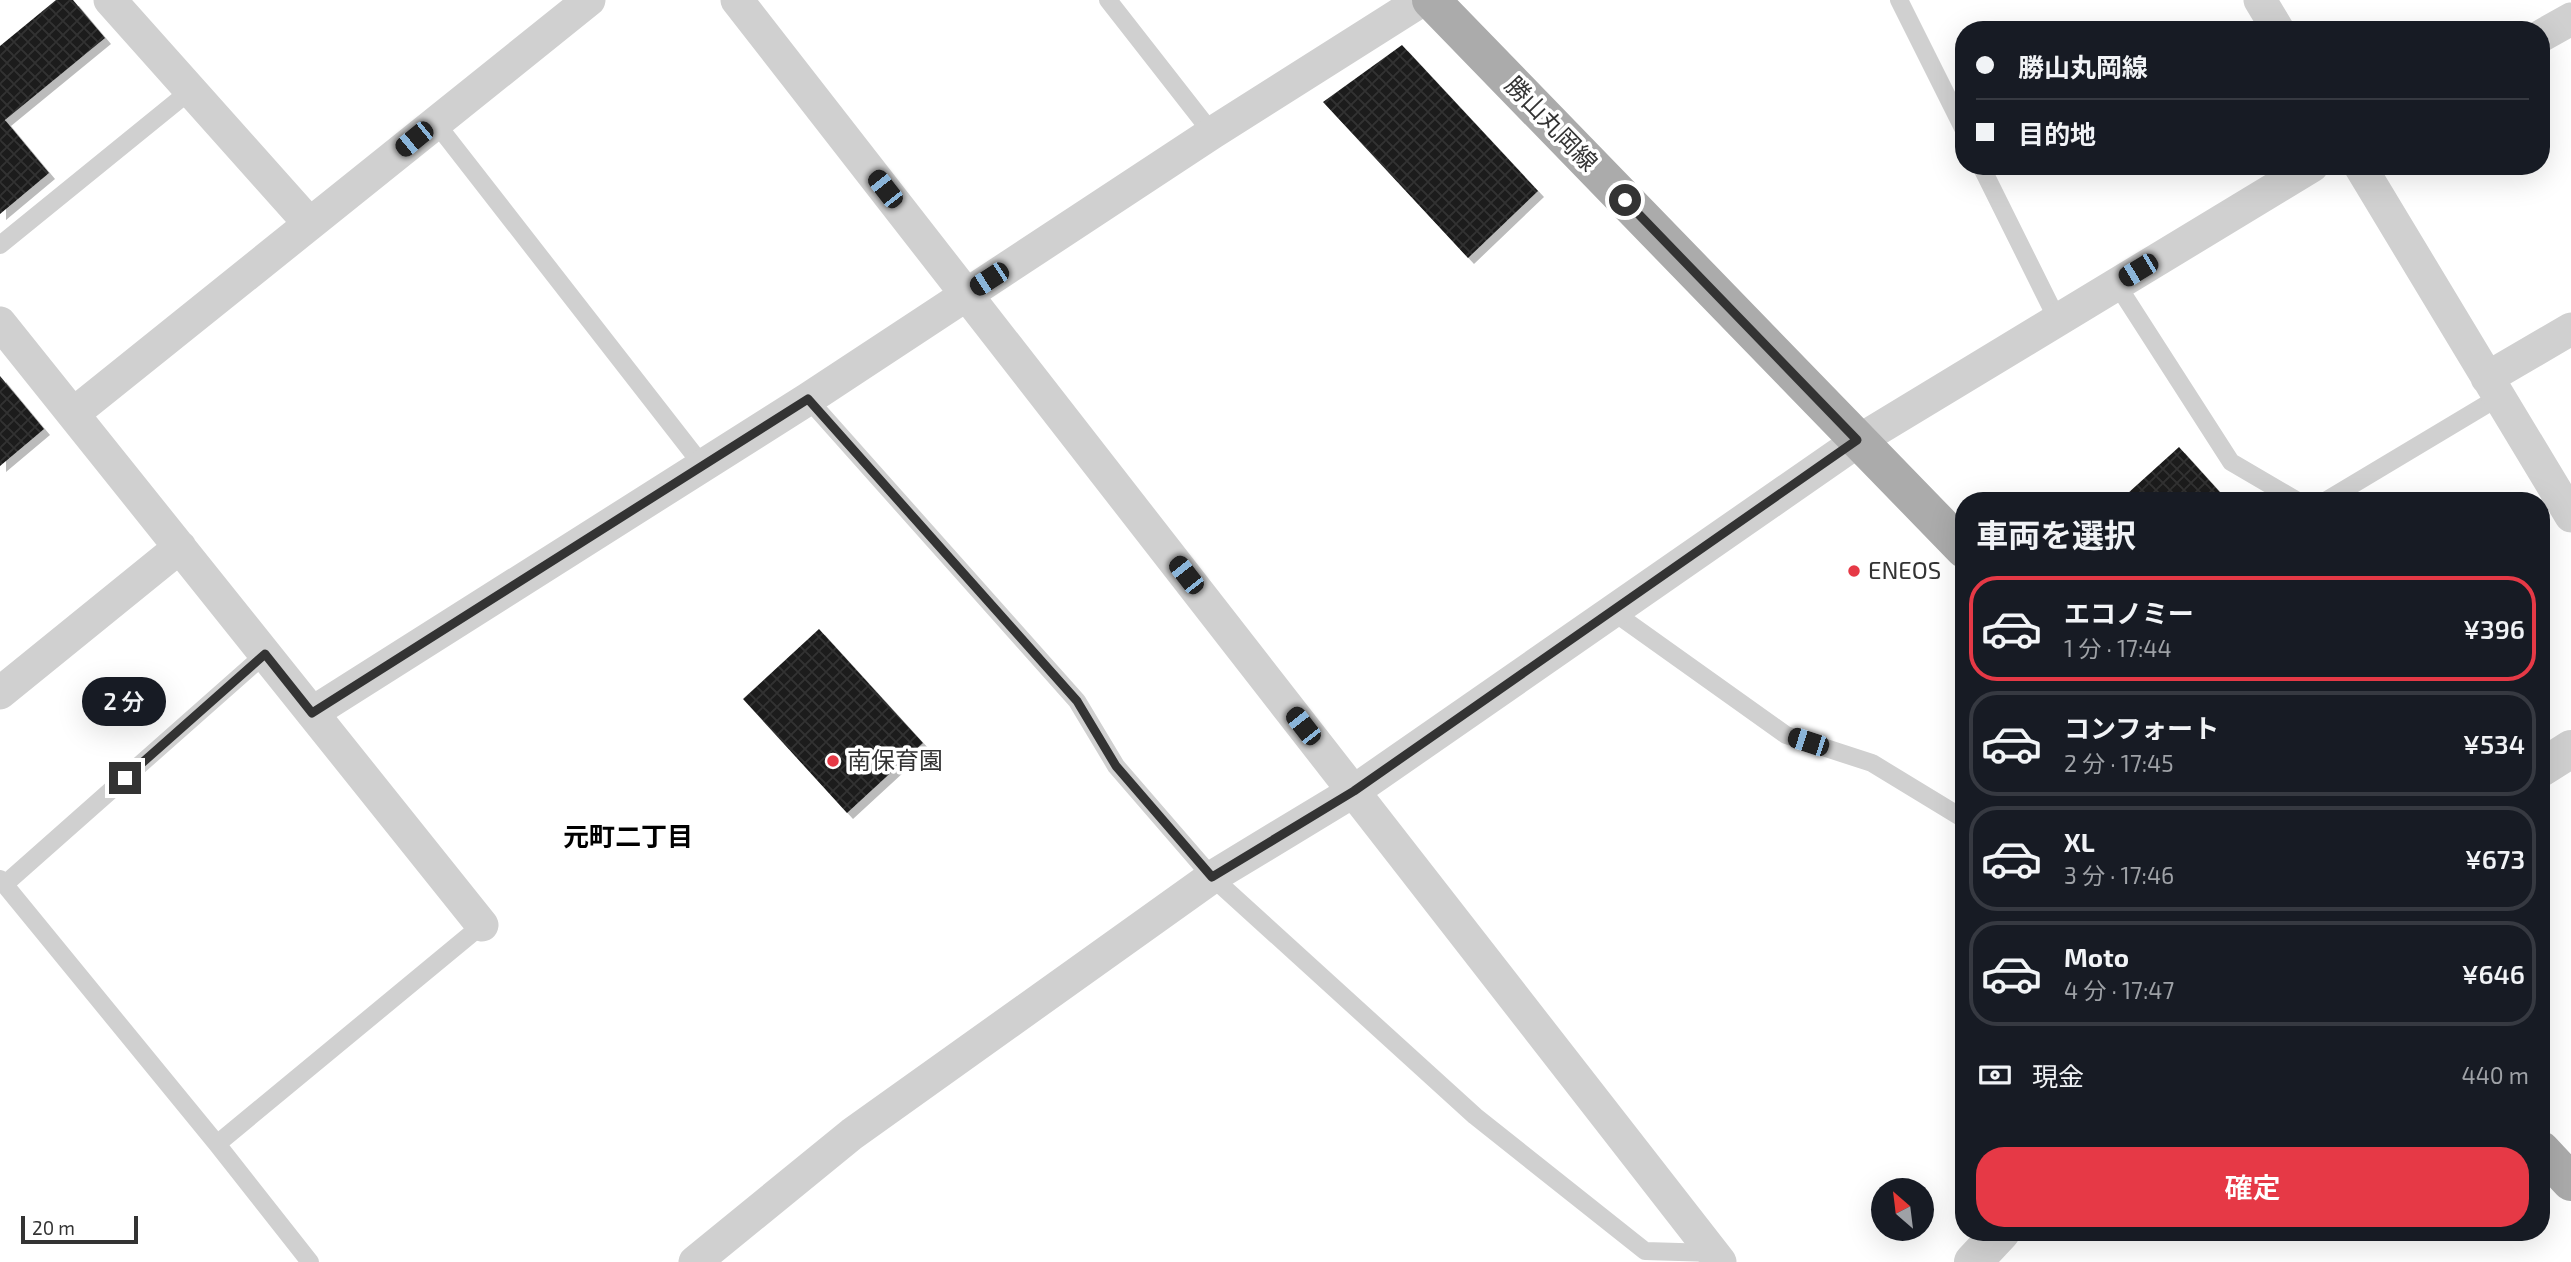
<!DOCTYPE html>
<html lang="ja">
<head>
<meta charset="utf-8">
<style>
	:root { --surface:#171b24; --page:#20242c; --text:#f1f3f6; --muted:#9ea1a6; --line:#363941; --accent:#e63946 }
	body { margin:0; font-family:"Exo 2","Noto Sans JP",sans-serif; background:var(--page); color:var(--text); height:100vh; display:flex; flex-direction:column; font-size:26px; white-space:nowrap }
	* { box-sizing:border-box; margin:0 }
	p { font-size:23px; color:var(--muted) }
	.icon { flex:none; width:38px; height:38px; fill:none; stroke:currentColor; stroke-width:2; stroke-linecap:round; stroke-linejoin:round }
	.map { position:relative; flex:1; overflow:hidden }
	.side { position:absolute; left:1955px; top:492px; width:595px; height:749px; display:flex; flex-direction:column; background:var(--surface); border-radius:28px; box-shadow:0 7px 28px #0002 }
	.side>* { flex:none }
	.banner { position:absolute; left:1955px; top:21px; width:595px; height:154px; border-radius:28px; box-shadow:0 7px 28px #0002; display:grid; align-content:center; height:154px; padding:0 21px; background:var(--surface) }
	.needle { width:46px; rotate:332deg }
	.buttons { position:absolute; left:1871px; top:1178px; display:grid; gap:14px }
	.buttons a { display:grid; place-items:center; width:63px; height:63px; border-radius:50%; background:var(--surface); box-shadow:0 7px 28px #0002; font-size:35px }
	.scale { position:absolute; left:21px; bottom:18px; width:117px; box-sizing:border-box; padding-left:7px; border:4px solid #333; border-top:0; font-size:19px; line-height:24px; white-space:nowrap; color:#333; -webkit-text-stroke:5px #fff; paint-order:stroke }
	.end { position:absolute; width:32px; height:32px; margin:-16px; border:9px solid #333; background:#fff; box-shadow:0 0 0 4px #fff }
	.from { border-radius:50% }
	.bubble { position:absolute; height:49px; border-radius:24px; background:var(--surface); box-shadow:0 7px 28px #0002; font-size:23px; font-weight:600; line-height:49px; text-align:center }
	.car { position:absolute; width:21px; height:42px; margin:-21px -10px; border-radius:9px; box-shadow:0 0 5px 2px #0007; background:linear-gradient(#222 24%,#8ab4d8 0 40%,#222 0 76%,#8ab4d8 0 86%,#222 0) }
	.banner b { display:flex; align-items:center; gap:24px; height:66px; font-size:26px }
	.banner b+b { border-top:2px solid var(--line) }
	.banner i { width:18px; height:18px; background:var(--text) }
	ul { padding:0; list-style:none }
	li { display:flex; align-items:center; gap:21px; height:105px; margin:0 14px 10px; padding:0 7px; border:4px solid var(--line); border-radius:28px }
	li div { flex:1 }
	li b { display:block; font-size:26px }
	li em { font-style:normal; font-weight:600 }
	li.active { border-color:var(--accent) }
	li>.icon { width:63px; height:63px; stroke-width:1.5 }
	h2 { padding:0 21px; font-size:32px; line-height:84px }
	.pay { display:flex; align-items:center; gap:18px; height:77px; padding:0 21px; font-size:26px }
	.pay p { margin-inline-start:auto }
	.cta { display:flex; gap:14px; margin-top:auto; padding:14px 21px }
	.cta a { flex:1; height:80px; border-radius:28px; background:var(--accent); color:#fff; font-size:28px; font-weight:600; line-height:80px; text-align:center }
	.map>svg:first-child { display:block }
</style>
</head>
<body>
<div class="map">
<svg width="2571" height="1262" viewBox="0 0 2571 1262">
	<defs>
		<pattern id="building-cross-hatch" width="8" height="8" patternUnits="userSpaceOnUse" patternTransform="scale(1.75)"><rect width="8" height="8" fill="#1a1a1a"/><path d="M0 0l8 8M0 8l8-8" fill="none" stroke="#333"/></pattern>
		<filter id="shadow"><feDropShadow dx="6" dy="6" stdDeviation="0" flood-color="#0004"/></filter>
	</defs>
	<rect width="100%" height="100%" fill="#fff"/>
	<path fill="url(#building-cross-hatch)" filter="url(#shadow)" d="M56 0H73L105 38 5 120 49 173 0 214V46Z
		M1402 45 1538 191 1468 258 1323 102Z
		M0 376 44 429 0 466Z
		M2179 447 2227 500H2133L2127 494Z
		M819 629 923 743 847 813 743 699Z"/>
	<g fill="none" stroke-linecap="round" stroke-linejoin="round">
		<path stroke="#d0d0d0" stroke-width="18" d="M1108 0 1212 133
			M1899 0 1964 130
			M435 122 703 466
			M1981 166 2057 319
			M0 245 191 90
			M2116 283 2231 462 2296 500
			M808 399 1077 701 1116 766 1212 877 1475 1116 1645 1251 1713 1253
			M2327 500 2499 397
			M1612 611 1786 735 1872 763 1964 819
			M0 879 217 1144 310 1262
			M5 884 265 654
			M217 1144 482 925"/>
		<path stroke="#d0d0d0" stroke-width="33" d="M110 0 309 223
			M737 0 1720 1262
			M2260 0 2278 30
			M2541 36 2571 19
			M2360 166 2571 516
			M0 323 482 925
			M2487 378 2571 329
			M73 414 589 0
			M0 693 180 547
			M312 713 808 399 1212 133 1422 0
			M695 1262 852 1134 1212 877 1354 791 1858 441 2312 166"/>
		<path stroke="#d0d0d0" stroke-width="38" d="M2541 768 2571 749
			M1973 1262 2001 1232"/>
		<path stroke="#ababab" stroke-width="38" d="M1431 0 1964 549
			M2541 1150 2571 1182"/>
	</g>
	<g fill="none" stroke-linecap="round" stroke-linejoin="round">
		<path stroke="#333" stroke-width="9" d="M125 778 265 654 312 713 808 399 1077 701 1116 766 1212 877 1354 791 1857 440 1625 200"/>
	</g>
	<g fill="#e63946" stroke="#fff" stroke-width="2.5">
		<circle cx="1854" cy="571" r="7"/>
		<circle cx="833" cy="761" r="7"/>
	</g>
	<g text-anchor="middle" stroke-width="7" stroke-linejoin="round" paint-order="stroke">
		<g font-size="24" fill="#333" stroke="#fff">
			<text transform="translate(1551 124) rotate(46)" y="8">勝山丸岡線</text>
		</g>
		<g font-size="24" fill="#333" stroke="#fff" text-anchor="start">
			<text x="1868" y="579">ENEOS</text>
			<text x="847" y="769">南保育園</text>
		</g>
		<g font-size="26" font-weight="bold" fill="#000" stroke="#fff">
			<text x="628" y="846">元町二丁目</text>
		</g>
	</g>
</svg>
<div class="buttons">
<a><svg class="needle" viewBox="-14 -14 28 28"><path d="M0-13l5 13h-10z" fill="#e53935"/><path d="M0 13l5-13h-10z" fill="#9ea1a6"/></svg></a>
</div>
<div class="scale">20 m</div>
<i class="end from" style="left:1625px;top:200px"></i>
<i class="end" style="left:125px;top:778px"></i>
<div class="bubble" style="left:82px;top:677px;width:84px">2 分</div>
<i class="car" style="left:414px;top:139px;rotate:231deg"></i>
<i class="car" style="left:885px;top:189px;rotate:322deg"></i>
<i class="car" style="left:2138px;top:270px;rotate:239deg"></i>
<i class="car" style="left:989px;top:279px;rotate:237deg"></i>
<i class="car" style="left:1186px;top:575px;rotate:322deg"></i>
<i class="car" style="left:1303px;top:726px;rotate:322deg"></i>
<i class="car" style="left:1808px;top:742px;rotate:288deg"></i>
<div class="banner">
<b><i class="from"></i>勝山丸岡線</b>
<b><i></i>目的地</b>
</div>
<section class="side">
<h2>車両を選択</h2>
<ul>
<li class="active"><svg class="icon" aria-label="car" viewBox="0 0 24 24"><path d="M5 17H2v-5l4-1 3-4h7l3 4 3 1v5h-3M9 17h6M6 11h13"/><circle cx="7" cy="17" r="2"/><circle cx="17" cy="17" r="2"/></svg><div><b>エコノミー</b><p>1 分 · 17:44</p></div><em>¥396</em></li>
<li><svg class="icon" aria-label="car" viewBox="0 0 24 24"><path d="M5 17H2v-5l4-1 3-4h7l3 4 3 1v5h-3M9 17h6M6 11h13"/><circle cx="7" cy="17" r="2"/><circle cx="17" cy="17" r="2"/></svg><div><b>コンフォート</b><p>2 分 · 17:45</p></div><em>¥534</em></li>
<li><svg class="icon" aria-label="car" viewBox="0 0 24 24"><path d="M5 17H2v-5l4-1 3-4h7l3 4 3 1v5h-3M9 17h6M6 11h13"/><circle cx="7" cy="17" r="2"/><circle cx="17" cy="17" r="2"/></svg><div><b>XL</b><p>3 分 · 17:46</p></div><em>¥673</em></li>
<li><svg class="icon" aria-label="car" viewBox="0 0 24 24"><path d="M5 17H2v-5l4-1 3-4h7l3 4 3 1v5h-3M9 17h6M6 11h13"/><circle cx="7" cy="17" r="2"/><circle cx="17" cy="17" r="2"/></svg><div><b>Moto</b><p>4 分 · 17:47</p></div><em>¥646</em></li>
</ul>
<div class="pay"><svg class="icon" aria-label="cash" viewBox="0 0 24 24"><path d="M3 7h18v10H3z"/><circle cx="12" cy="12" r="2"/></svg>現金<p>440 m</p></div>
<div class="cta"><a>確定</a></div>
</section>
</div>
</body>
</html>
